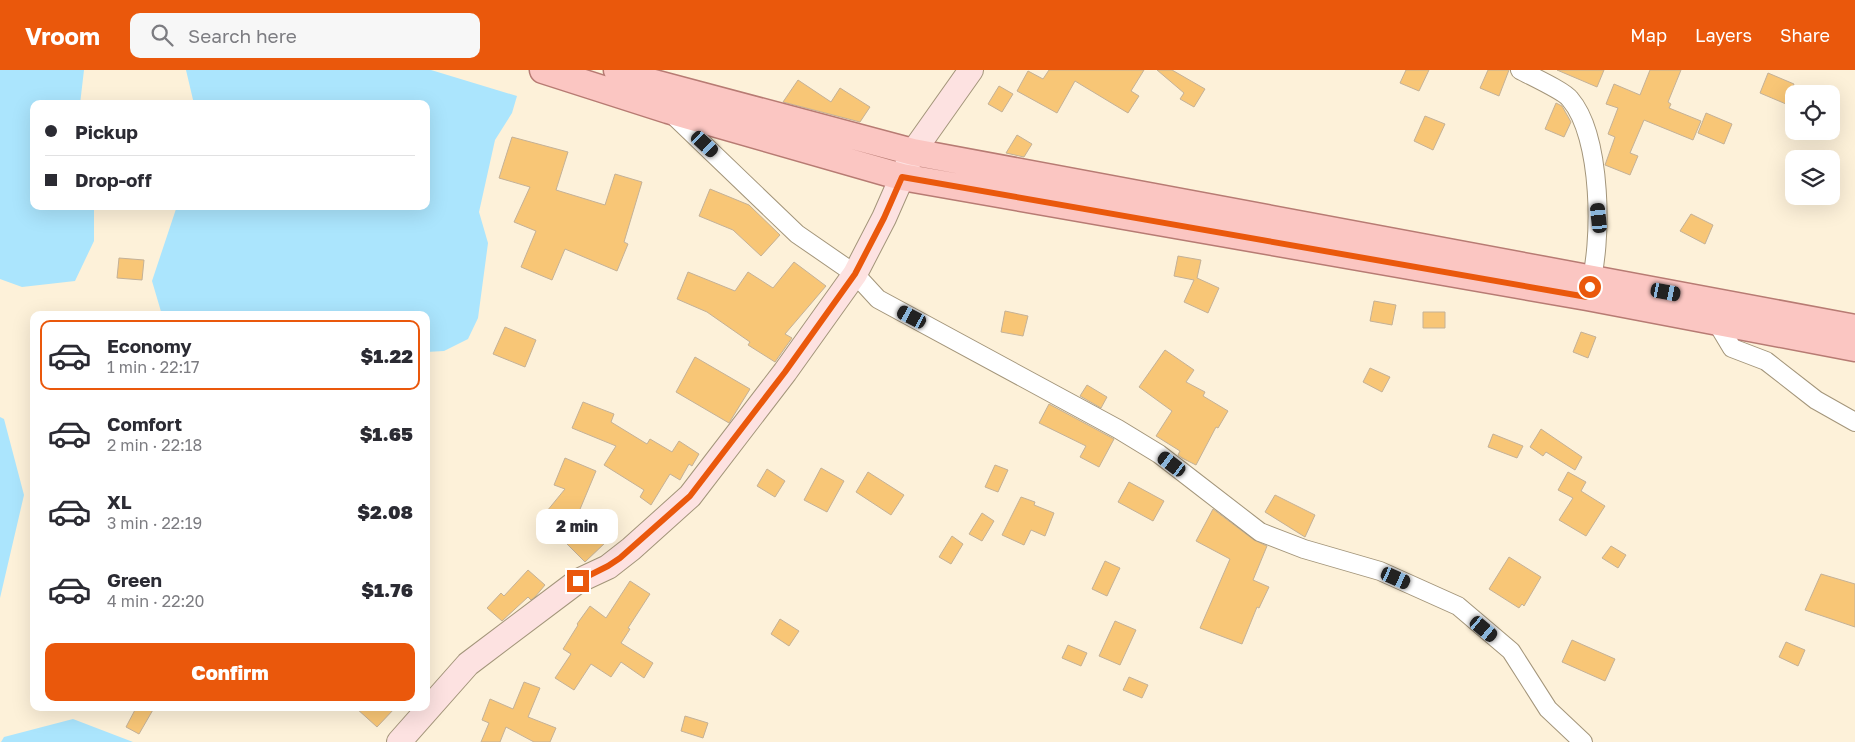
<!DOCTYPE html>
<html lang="en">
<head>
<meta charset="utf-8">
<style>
	:root { --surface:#fff; --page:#f7f7f7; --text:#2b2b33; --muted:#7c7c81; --line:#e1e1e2; --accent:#ea580c }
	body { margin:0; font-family:"Golos Text",sans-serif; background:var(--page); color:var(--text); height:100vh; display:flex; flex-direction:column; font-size:19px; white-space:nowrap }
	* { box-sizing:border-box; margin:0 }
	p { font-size:16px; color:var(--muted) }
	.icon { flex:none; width:28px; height:28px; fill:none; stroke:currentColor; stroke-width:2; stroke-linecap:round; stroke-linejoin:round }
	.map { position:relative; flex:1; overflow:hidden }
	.drawer { position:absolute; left:30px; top:241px; width:400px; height:400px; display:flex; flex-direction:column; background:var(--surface); border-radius:10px; box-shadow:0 5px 20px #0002 }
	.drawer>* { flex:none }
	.top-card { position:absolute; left:30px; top:30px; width:400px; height:110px; border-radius:10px; box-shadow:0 5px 20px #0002; display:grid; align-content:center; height:110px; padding:0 15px; background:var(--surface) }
	.fabs { position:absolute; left:1785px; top:15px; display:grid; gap:10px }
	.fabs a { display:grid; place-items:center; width:55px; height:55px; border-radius:10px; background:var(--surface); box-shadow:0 5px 20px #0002; font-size:25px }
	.end { position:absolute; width:22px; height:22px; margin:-11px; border:6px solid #ea580c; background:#fff; box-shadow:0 0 0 2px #fff }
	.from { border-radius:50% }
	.bubble { position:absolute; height:35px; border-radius:10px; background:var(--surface); box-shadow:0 5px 20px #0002; font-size:16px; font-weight:800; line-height:35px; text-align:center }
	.car { position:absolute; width:15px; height:30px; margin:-15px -8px; border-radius:6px; box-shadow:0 0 4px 1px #0007; background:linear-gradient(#222 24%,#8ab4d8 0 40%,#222 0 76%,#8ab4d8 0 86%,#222 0) }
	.top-card b { display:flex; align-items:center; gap:18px; height:48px; font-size:19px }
	.top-card b+b { border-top:1px solid var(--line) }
	.top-card i { width:12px; height:12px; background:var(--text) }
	ul { padding:9px 0 0; list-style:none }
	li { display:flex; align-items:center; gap:15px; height:70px; margin:0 10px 8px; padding:0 5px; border:2px solid transparent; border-radius:10px }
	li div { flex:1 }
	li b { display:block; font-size:19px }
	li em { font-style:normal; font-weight:800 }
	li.on { border-color:var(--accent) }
	li>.icon { width:45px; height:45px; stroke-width:1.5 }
	.action { display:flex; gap:10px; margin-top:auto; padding:10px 15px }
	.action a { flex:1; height:58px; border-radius:10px; background:var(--accent); color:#fff; font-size:20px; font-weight:800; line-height:58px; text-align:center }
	header { display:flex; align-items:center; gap:30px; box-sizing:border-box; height:70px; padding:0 25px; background:var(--accent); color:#fff }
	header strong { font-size:24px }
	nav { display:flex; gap:28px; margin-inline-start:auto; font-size:18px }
	.search { width:350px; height:45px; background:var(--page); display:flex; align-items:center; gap:12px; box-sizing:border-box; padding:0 18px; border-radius:10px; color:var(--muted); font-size:19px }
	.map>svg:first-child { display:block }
</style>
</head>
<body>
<header>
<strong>Vroom</strong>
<div class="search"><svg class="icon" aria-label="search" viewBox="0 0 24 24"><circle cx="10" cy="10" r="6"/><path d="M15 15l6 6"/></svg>Search here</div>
<nav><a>Map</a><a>Layers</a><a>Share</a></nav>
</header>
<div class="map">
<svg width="1855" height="672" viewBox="0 0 1855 672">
	<rect width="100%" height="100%" fill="#fdf1d9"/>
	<path fill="#abe5fd" d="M0 0H84L80 34H34V136H94V171L75 211 22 217 0 209Z
		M186 0H431L517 26 512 43 495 70 479 142 488 173 478 248 468 269 444 281 426 282V245H162L152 211 177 136H426V34H194Z
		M0 347 4 349 24 425 0 528Z
		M73 649 133 672H1L4 667Z"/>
	<path fill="#f8c676" stroke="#c4b197" d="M1049 0H1144L1131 21 1139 26 1128 43 1075 11 1057 43 1017 21 1028 1 1043 9Z
		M1157 0H1172L1205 19 1194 37 1180 29 1184 23Z
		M1406 0H1429L1419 21 1400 13Z
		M1488 0H1509L1499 26 1480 18Z
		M1557 0H1604L1597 17Z
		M1650 0H1681L1668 32 1671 34 1669 38 1701 51 1693 70 1644 50 1630 83 1638 86 1630 105 1605 95 1615 67 1608 64 1618 38 1606 34 1614 14 1640 25Z
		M1768 3 1794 14 1786 34 1760 23Z
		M798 10 831 32 840 18 870 37 860 52 783 32Z
		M999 16 1013 24 1002 42 988 34Z
		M1556 33 1562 36 1571 52 1564 67 1545 59Z
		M1706 43 1732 54 1724 74 1698 63Z
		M1425 46 1445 54 1433 80 1414 71Z
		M1017 65 1032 74 1024 87 1006 83Z
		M512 67 568 82 556 120 605 135 615 104 642 112 624 172 628 174 617 201 565 179 552 210 521 197 536 161 514 152 530 117 499 108Z
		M710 119 749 135 780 165 761 186 733 160 699 146Z
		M1691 144 1713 155 1705 174 1680 161Z
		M1178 186 1201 190 1197 208 1219 218 1208 243 1184 232 1194 210 1174 206Z
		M119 188 144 190 142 210 117 208Z
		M794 192 826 216 785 264 792 268 775 292 748 275 750 272 707 242 677 229 688 202 735 221 748 202 773 218Z
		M1374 231 1396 235 1392 255 1370 251Z
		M1005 241 1028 246 1023 266 1001 262Z
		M1423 242H1445V258H1423Z
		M505 257 536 270 525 297 493 284Z
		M1581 262 1596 267 1588 288 1573 282Z
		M1165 280 1194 300 1186 312 1205 322 1203 326 1228 341 1218 358 1216 357 1196 395 1182 388 1178 385 1180 381 1156 366 1172 341 1139 317Z
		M695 287 750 319 729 353 676 322Z
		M1370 298 1390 307 1382 322 1363 312Z
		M1087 315 1107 327 1101 338 1080 326Z
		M583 332 614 344 611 352 647 374 650 369 672 382 679 371 699 384 692 396 689 394 680 410 670 404 651 435 640 427 644 420 604 395 616 376 572 358Z
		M1049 334 1114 369 1099 397 1080 387 1086 376 1039 353Z
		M1541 359 1582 387 1575 400 1546 382 1543 386 1530 377Z
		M1493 364 1523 376 1517 388 1488 377Z
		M565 388 596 401 578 444 606 472 585 492 562 469 570 460 547 441 565 419 554 415Z
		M995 395 1008 400 998 422 985 417Z
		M821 398 844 411 827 442 804 430Z
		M767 399 785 411 775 427 757 416Z
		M868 402 904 425 891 445 856 422Z
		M1568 402 1586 412 1581 421 1605 436 1586 466 1559 450 1573 428 1558 420Z
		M1129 412 1164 431 1153 451 1118 432Z
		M1275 425 1315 445 1305 467 1265 442Z
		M1021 427 1035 432 1034 435 1054 443 1045 466 1031 460 1024 475 1002 465Z
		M1213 439 1254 470 1267 476 1253 510 1269 517 1259 538 1257 537 1242 574 1200 558 1230 489 1196 471Z
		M982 443 994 451 982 471 969 464Z
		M952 466 963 474 951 494 939 487Z
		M1611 476 1626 485 1618 498 1602 488Z
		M1509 487 1541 507 1524 536 1522 534 1519 538 1489 519Z
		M1105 491 1120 498 1107 526 1092 519Z
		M528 500 545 515 535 527 531 530 528 527 502 551 487 538 501 523 504 526Z
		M1821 504 1855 514V557L1805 540Z
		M630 511 650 524 628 558 630 559 621 573 653 593 644 608 621 592 611 607 591 594 574 620 555 608 571 584 563 579 578 555 577 554 590 536 606 548Z
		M780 549 799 561 789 576 771 564Z
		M1115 551 1136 560 1120 595 1099 586Z
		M1572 570 1615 589 1605 611 1562 592Z
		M1786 572 1805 580 1798 596 1779 587Z
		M1068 575 1087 583 1081 596 1062 588Z
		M1129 607 1148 615 1142 628 1123 620Z
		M524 612 540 618 528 647 556 658 550 672H534L506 657 500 672H481L489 653 482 650 490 629 513 639Z
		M136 638H154L139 664 126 657Z
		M356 638H395L377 657Z
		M685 646 708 653 703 668 681 661Z"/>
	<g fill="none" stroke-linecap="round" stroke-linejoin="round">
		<defs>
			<path id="street" d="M1520 0C1531 6 1564 21 1570 29 1602 66 1603 174 1589 219
				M672 44 797 164 855 204 878 229 1118 359 1159 384 1260 462 1304 479 1380 501 1458 536 1511 581 1548 639 1583 672
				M1717 253 1732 278 1766 291 1816 330 1855 352"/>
			<path id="secondary" d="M399 672 468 594 578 511 608 497 631 479 690 426 785 302 855 204 884 148 913 82 971 0"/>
			<path id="primary" d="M543 0 668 40 902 107 1587 227 1855 278
				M617 0 650 12 913 82 1855 258"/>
		</defs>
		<use href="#street" stroke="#a3957a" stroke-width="20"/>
		<use href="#secondary" stroke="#a3957a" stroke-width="26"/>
		<use href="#primary" stroke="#b77b73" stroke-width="29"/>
		<use href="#street" stroke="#fff" stroke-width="18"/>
		<use href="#secondary" stroke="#fde2e1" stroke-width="24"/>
		<use href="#primary" stroke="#fbc6c2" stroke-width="26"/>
	</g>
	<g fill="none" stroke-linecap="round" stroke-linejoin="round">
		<path stroke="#ea580c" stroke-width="6" d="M578 511 608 496 620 488 690 426 785 302 855 204 884 148 902 107 1587 227 1590 217"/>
	</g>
</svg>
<div class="fabs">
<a><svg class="icon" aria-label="locate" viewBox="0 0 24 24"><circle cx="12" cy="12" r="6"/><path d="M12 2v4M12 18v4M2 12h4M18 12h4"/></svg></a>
<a><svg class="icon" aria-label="layers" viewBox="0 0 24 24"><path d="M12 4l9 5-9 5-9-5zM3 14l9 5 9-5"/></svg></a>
</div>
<i class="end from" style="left:1590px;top:217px"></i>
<i class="end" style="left:578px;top:511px"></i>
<div class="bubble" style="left:536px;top:439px;width:82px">2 min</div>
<i class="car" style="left:705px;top:74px;rotate:133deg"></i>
<i class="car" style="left:1599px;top:148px;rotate:354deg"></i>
<i class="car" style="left:1666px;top:222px;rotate:101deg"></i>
<i class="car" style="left:912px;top:247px;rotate:298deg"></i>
<i class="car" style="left:1172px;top:394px;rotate:307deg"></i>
<i class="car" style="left:1396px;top:508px;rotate:114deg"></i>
<i class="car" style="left:1484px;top:559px;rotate:130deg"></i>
<div class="top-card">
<b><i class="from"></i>Pickup</b>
<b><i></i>Drop-off</b>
</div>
<section class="drawer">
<ul>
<li class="on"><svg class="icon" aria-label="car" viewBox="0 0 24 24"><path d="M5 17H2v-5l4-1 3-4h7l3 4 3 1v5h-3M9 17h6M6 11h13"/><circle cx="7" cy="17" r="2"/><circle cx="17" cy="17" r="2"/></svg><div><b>Economy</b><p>1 min · 22:17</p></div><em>$1.22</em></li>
<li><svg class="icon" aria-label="car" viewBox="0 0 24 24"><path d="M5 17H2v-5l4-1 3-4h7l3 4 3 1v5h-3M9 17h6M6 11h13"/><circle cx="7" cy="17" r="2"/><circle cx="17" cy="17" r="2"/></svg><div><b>Comfort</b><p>2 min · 22:18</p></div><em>$1.65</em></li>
<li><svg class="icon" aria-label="car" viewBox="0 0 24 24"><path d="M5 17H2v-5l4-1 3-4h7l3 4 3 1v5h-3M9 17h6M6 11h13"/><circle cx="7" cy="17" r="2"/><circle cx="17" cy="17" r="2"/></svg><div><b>XL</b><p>3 min · 22:19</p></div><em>$2.08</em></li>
<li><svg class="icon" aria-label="car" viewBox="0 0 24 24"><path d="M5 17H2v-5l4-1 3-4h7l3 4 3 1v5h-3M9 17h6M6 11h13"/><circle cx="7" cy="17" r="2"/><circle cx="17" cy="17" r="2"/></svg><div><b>Green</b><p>4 min · 22:20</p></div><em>$1.76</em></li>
</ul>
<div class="action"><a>Confirm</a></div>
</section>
</div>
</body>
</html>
